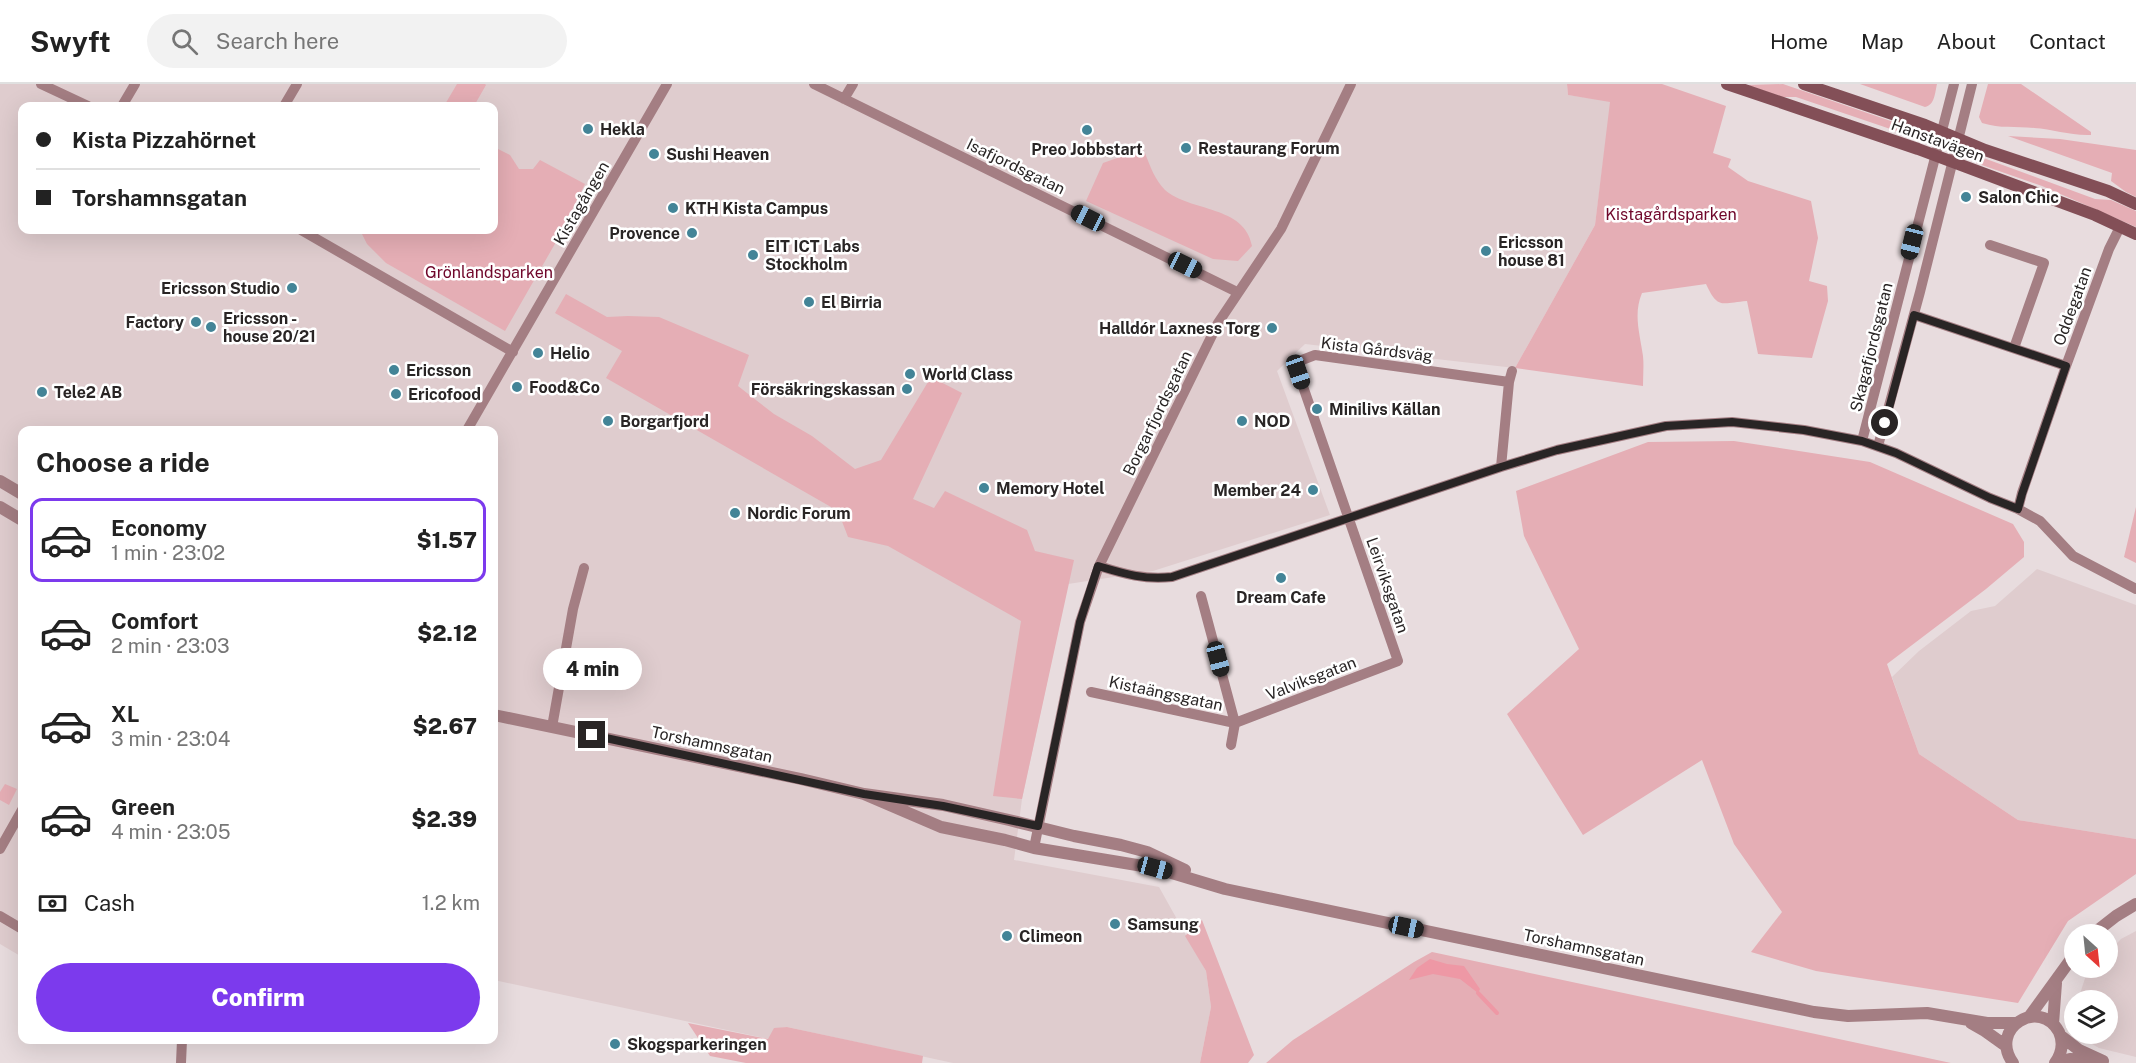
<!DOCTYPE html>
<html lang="en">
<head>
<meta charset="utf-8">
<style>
	:root { --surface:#fff; --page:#f2f2f2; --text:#222; --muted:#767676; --line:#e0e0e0; --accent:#7c3aed }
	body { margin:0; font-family:"Public Sans",sans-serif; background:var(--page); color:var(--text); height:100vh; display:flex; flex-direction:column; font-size:22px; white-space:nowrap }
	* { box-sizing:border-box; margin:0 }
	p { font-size:20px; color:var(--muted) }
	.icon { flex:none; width:33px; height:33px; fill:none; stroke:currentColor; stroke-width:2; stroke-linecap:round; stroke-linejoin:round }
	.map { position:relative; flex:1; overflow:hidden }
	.side { position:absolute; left:18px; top:342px; width:480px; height:618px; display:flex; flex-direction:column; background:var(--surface); border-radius:12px; box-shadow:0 6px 24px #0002 }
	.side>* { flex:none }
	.top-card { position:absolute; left:18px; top:18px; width:480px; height:132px; border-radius:12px; box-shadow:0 6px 24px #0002; display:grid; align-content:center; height:132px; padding:0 18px; background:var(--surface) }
	.needle { width:39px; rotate:153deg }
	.buttons { position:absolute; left:2064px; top:840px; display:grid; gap:12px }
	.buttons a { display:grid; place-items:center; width:54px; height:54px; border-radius:50%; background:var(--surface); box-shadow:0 6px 24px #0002; font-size:30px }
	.end { position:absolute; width:27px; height:27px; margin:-14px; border:8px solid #292525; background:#fff; box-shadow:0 0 0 3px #fff }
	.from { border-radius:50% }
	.bubble { position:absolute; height:42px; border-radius:21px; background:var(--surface); box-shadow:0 6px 24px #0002; font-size:20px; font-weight:800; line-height:42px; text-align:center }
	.car { position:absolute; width:18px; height:36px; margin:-18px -9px; border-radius:8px; box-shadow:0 0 4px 2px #0007; background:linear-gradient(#222 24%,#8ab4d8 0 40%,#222 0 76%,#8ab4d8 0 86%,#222 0) }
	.top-card b { display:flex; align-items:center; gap:21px; height:57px; font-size:22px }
	.top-card b+b { border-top:2px solid var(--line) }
	.top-card i { width:15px; height:15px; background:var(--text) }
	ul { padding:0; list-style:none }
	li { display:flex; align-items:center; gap:18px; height:84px; margin:0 12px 9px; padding:0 6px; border:3px solid transparent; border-radius:12px }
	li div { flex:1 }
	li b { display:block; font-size:22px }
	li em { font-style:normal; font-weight:800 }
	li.on { border-color:var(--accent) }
	li>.icon { width:54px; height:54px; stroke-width:1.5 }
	h2 { padding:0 18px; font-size:27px; line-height:72px }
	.pay { display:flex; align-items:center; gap:15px; height:66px; padding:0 18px; font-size:22px }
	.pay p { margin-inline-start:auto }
	.button { display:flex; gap:12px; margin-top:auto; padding:12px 18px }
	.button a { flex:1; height:69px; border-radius:36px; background:var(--accent); color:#fff; font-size:24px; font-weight:800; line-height:69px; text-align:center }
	header { display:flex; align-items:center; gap:36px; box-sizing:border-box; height:84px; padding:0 30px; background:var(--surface); border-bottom:2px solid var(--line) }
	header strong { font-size:28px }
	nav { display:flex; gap:33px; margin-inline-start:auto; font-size:21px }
	.search { width:420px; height:54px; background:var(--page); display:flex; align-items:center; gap:15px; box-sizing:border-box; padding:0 21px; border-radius:33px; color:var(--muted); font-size:22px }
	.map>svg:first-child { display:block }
</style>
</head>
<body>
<header>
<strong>Swyft</strong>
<div class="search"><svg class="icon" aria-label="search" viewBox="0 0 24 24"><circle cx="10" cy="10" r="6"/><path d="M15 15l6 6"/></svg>Search here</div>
<nav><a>Home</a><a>Map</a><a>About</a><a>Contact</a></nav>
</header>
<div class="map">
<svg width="2136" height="979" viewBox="0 0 2136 979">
	<rect width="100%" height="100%" fill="#e8dcde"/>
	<path fill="#dfccce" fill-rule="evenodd" d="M0 0H1567L1568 11 1611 17 1595 141 1515 284 1305 260 1277 287 1330 431 1153 487 1068 500 1022 715 1014 776 1159 803 1206 887 1211 923 1200 979H953L787 943 774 945 769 955 494 896V346H22V873L0 860ZM22 22H494V146H22Z
		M2037 485 2136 521V755L2018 736 1919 670 1892 593 1919 567 1971 527 1995 522Z
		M2136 847V973L2099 964 2082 954 2080 950H2108V916H2078L2087 888 2092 884H2108V868L2121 855Z"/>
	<path fill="#e5aeb5" d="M457 0H485L486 1 474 22H444Z
		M1567 0H1662L1726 22 1713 69 1731 75 1728 83 1748 97 1811 117 1818 154 1809 197 1827 202 1828 217 1812 274 1758 270 1747 217C1722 219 1718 226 1706 200L1642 209C1633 230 1640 250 1643 272 1644 282 1643 292 1643 302L1515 284 1595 141 1610 18 1568 11Z
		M1783 0 1917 46 1914 53 1796 13H1782L1747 1Z
		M1860 0H1937C1935 8 1935 21 1925 23Z
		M1988 0H2021L2091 48V51C2071 52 2053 45 2034 44 2015 42 2001 45 1982 39L1979 33Z
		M2008 52 2060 55 2136 66V113L2126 108 2111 97 2112 89Z
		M494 63 510 71 519 85H533L540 76 585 100 556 158 505 247 386 179 367 160 362 150 354 146H494Z
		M1137 67 1145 69C1150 82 1155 96 1165 106 1190 128 1245 121 1252 162L1238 177 1213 175 1086 117 1103 79Z
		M1978 72 2095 115 2111 116 2136 127V143L2042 102 1976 79Z
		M566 210 607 233 628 232 659 233 749 271 738 302 774 330 812 352 855 385 881 376 931 293 962 309 913 415 934 424 945 407 1027 446 1035 467 1074 476 1022 715 993 712 1021 537 888 462 848 453 838 427 606 294 622 267 555 229Z
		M1734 357 1870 378 2013 440 2024 458V473L1986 505 1887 580 1919 670 2018 736 2136 755V790L2068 837 2018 919 1816 887 1751 868 1782 828 1734 760 1702 676 1583 751 1507 630 1579 565 1524 452 1516 407 1648 358Z
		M2136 423V479L2124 473Z
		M5 700 17 705 9 721 0 716V708Z
		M1202 836 1254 971 1248 979H1200L1211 923 1206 887 1185 852Z
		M1432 868 1951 979H1266L1293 956 1414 878Z
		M688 939 768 955 774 944 787 943 923 972 922 979H746L710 972Z"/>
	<path fill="#ee98a5" d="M1430 875 1447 880 1464 882 1480 905 1478 909 1460 895 1433 890 1409 896 1417 884Z"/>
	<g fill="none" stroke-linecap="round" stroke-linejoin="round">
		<path stroke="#ee98a5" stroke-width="4" d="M1478 909 1497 929"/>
		<path stroke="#a47e83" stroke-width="10" d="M41 0 88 22
			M814 0 1237 208
			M844 15 853 0
			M122 22 135 0
			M284 22 297 0
			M301 146 513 268
			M1990 161 2044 179 2014 264
			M1914 231 2066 282
			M467 346 667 0
			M1862 357 1954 0
			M1878 362 1920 208 1972 0
			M1501 383 1509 298
			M2018 425 2022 409 2066 282 2109 165 2120 143
			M1099 482C1124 490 1145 496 1172 493L1501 383 1557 366 1666 342 1732 338 1804 346 1862 357 1896 369 1990 414 2018 425 2040 437 2073 472 2136 505
			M1201 512 1235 639 1231 661
			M1091 608 1235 639
			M1235 639 1398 577 1298 288V282L1302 276 1315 271 1509 298 1512 287
			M552 643 573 525 584 484
			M1034 764 1080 538 1099 482 1218 239 1281 145 1351 0
			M0 765 22 726
			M0 832 22 845
			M181 979 182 956"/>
		<path stroke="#a47e83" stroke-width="12" d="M0 397 22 410
			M0 423 22 436
			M494 631 801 695 864 710 943 721 1009 736 1074 752 1121 761 1147 768 1185 786
			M864 710 941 743 1005 756 1034 764 1155 784 1225 805 1814 928 1848 932 1927 929 1987 939H2016
			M2093 850 2116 832 2136 820
			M2029 933 2074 871
			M1971 939 1985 947 2006 962
			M2053 940 2056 899
			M2061 952 2079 966 2103 977
			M2013 979C1988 944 2040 913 2059 948 2064 959 2062 969 2055 979
			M2056 979 2070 975 2096 976"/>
		<path stroke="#834f57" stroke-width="12" d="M1727 0 1918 65 2095 131 2136 150
			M1804 0 1925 41 1985 66 2108 107 2136 120"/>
	</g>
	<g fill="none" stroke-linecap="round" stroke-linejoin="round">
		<path stroke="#292525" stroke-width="8" d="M592 651 864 710 943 722 1038 742 1080 538 1098 482C1125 490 1144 496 1172 493L1501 383 1557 366 1666 342 1732 338 1804 346 1862 357 1896 369 1990 414 2018 425 2022 410 2066 282 1914 231 1885 339"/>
	</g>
	<g fill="#438497" stroke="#fff" stroke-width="2">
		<circle cx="588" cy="45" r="6"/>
		<circle cx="1087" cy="46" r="6"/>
		<circle cx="1186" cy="64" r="6"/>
		<circle cx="654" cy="70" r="6"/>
		<circle cx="1966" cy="113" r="6"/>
		<circle cx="673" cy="124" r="6"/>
		<circle cx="692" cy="149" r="6"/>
		<circle cx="1486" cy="167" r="6"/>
		<circle cx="753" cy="171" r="6"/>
		<circle cx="292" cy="204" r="6"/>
		<circle cx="809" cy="218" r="6"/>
		<circle cx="196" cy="238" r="6"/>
		<circle cx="211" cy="243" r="6"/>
		<circle cx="1272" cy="244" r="6"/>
		<circle cx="538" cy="269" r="6"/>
		<circle cx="394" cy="286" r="6"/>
		<circle cx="910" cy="290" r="6"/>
		<circle cx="517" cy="303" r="6"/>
		<circle cx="907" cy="305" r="6"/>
		<circle cx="42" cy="308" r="6"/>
		<circle cx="396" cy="310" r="6"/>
		<circle cx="1317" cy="325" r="6"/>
		<circle cx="608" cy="337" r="6"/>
		<circle cx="1242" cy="337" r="6"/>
		<circle cx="984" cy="404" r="6"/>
		<circle cx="1313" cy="406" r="6"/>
		<circle cx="735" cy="429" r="6"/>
		<circle cx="1281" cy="494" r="6"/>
		<circle cx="1115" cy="840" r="6"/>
		<circle cx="1007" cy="852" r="6"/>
		<circle cx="615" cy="960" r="6"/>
	</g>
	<g text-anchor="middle" stroke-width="5" stroke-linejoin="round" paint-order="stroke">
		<g font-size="16" font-weight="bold" fill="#292525" stroke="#fff" text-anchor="start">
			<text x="600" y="51">Hekla</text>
			<text x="1198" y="70">Restaurang Forum</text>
			<text x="1087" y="71" text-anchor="middle">Preo Jobbstart</text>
			<text x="666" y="76">Sushi Heaven</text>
			<text x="1978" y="119">Salon Chic</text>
			<text x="685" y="130">KTH Kista Campus</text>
			<text x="680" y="155" text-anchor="end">Provence</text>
			<text x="1498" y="164">Ericsson<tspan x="1498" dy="18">house 81</tspan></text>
			<text x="765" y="168">EIT ICT Labs<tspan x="765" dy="18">Stockholm</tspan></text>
			<text x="280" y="210" text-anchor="end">Ericsson Studio</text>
			<text x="821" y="224">El Birria</text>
			<text x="223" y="240">Ericsson -<tspan x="223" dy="18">house 20/21</tspan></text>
			<text x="184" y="244" text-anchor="end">Factory</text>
			<text x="1260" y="250" text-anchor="end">Halldór Laxness Torg</text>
			<text x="550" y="275">Helio</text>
			<text x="406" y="292">Ericsson</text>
			<text x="922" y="296">World Class</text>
			<text x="529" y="309">Food&amp;Co</text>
			<text x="895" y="311" text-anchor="end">Försäkringskassan</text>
			<text x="54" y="314">Tele2 AB</text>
			<text x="408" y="316">Ericofood</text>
			<text x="1329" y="331">Minilivs Källan</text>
			<text x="620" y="343">Borgarfjord</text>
			<text x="1254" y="343">NOD</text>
			<text x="996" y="410">Memory Hotel</text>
			<text x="1301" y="412" text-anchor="end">Member 24</text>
			<text x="747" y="435">Nordic Forum</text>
			<text x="1281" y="519" text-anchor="middle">Dream Cafe</text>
			<text x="1127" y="846">Samsung</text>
			<text x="1019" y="858">Climeon</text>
			<text x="627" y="966">Skogsparkeringen</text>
		</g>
		<g font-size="16" fill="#292525" stroke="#fff">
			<text transform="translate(1938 56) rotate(20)" y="6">Hanstavägen</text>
			<text transform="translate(1016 82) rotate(26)" y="6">Isafjordsgatan</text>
			<text transform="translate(581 119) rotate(-60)" y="6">Kistagången</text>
			<text transform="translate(2072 222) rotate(-70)" y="6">Oddegatan</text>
			<text transform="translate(1871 263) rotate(-76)" y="6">Skagafjordsgatan</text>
			<text transform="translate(1377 265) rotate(7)" y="6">Kista Gårdsväg</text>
			<text transform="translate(1157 329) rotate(-64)" y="6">Borgarfjordsgatan</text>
			<text transform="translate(1388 501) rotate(71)" y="6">Leirviksgatan</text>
			<text transform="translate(1311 594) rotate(-21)" y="6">Valviksgatan</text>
			<text transform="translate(1166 609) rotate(12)" y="6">Kistaängsgatan</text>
			<text transform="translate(712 660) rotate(12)" y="6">Torshamnsgatan</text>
			<text transform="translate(1584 863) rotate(12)" y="6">Torshamnsgatan</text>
		</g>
		<g font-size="16" fill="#6f062a" stroke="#fff">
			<text x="1671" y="136">Kistagårdsparken</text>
			<text x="489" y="194">Grönlandsparken</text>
		</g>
	</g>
</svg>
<div class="buttons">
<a><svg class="needle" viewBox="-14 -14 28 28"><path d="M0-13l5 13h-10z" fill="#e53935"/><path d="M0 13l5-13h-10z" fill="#767676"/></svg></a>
<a><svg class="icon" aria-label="layers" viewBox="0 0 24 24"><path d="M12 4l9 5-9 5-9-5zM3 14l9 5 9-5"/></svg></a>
</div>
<i class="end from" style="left:1885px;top:339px"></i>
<i class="end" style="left:592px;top:651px"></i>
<div class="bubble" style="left:543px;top:564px;width:99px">4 min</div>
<i class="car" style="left:1088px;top:134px;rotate:297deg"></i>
<i class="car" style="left:1912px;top:158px;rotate:194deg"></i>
<i class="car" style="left:1185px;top:181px;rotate:116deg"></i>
<i class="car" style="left:1298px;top:288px;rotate:161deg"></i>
<i class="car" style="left:1218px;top:575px;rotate:165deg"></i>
<i class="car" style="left:1155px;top:784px;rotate:105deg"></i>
<i class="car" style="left:1406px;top:843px;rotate:102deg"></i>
<div class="top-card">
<b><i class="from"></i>Kista Pizzahörnet</b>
<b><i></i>Torshamnsgatan</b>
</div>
<section class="side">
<h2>Choose a ride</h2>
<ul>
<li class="on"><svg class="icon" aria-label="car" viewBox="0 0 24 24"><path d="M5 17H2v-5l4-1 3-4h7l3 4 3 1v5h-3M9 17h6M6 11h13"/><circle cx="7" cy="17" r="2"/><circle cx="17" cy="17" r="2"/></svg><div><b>Economy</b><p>1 min · 23:02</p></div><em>$1.57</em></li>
<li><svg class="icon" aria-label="car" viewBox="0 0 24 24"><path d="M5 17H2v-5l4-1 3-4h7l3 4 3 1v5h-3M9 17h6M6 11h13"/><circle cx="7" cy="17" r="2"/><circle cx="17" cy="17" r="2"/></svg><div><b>Comfort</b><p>2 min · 23:03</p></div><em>$2.12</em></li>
<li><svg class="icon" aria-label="car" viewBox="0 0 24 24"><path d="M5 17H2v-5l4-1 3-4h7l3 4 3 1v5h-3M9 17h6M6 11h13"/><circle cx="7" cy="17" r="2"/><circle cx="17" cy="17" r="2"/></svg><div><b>XL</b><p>3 min · 23:04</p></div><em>$2.67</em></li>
<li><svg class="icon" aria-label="car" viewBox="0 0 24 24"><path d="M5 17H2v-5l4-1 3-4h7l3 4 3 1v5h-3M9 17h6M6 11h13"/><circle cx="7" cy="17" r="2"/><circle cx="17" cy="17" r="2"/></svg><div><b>Green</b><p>4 min · 23:05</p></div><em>$2.39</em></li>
</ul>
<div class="pay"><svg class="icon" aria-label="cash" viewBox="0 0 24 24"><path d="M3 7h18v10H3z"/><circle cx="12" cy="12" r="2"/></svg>Cash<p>1.2 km</p></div>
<div class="button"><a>Confirm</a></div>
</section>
</div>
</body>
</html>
